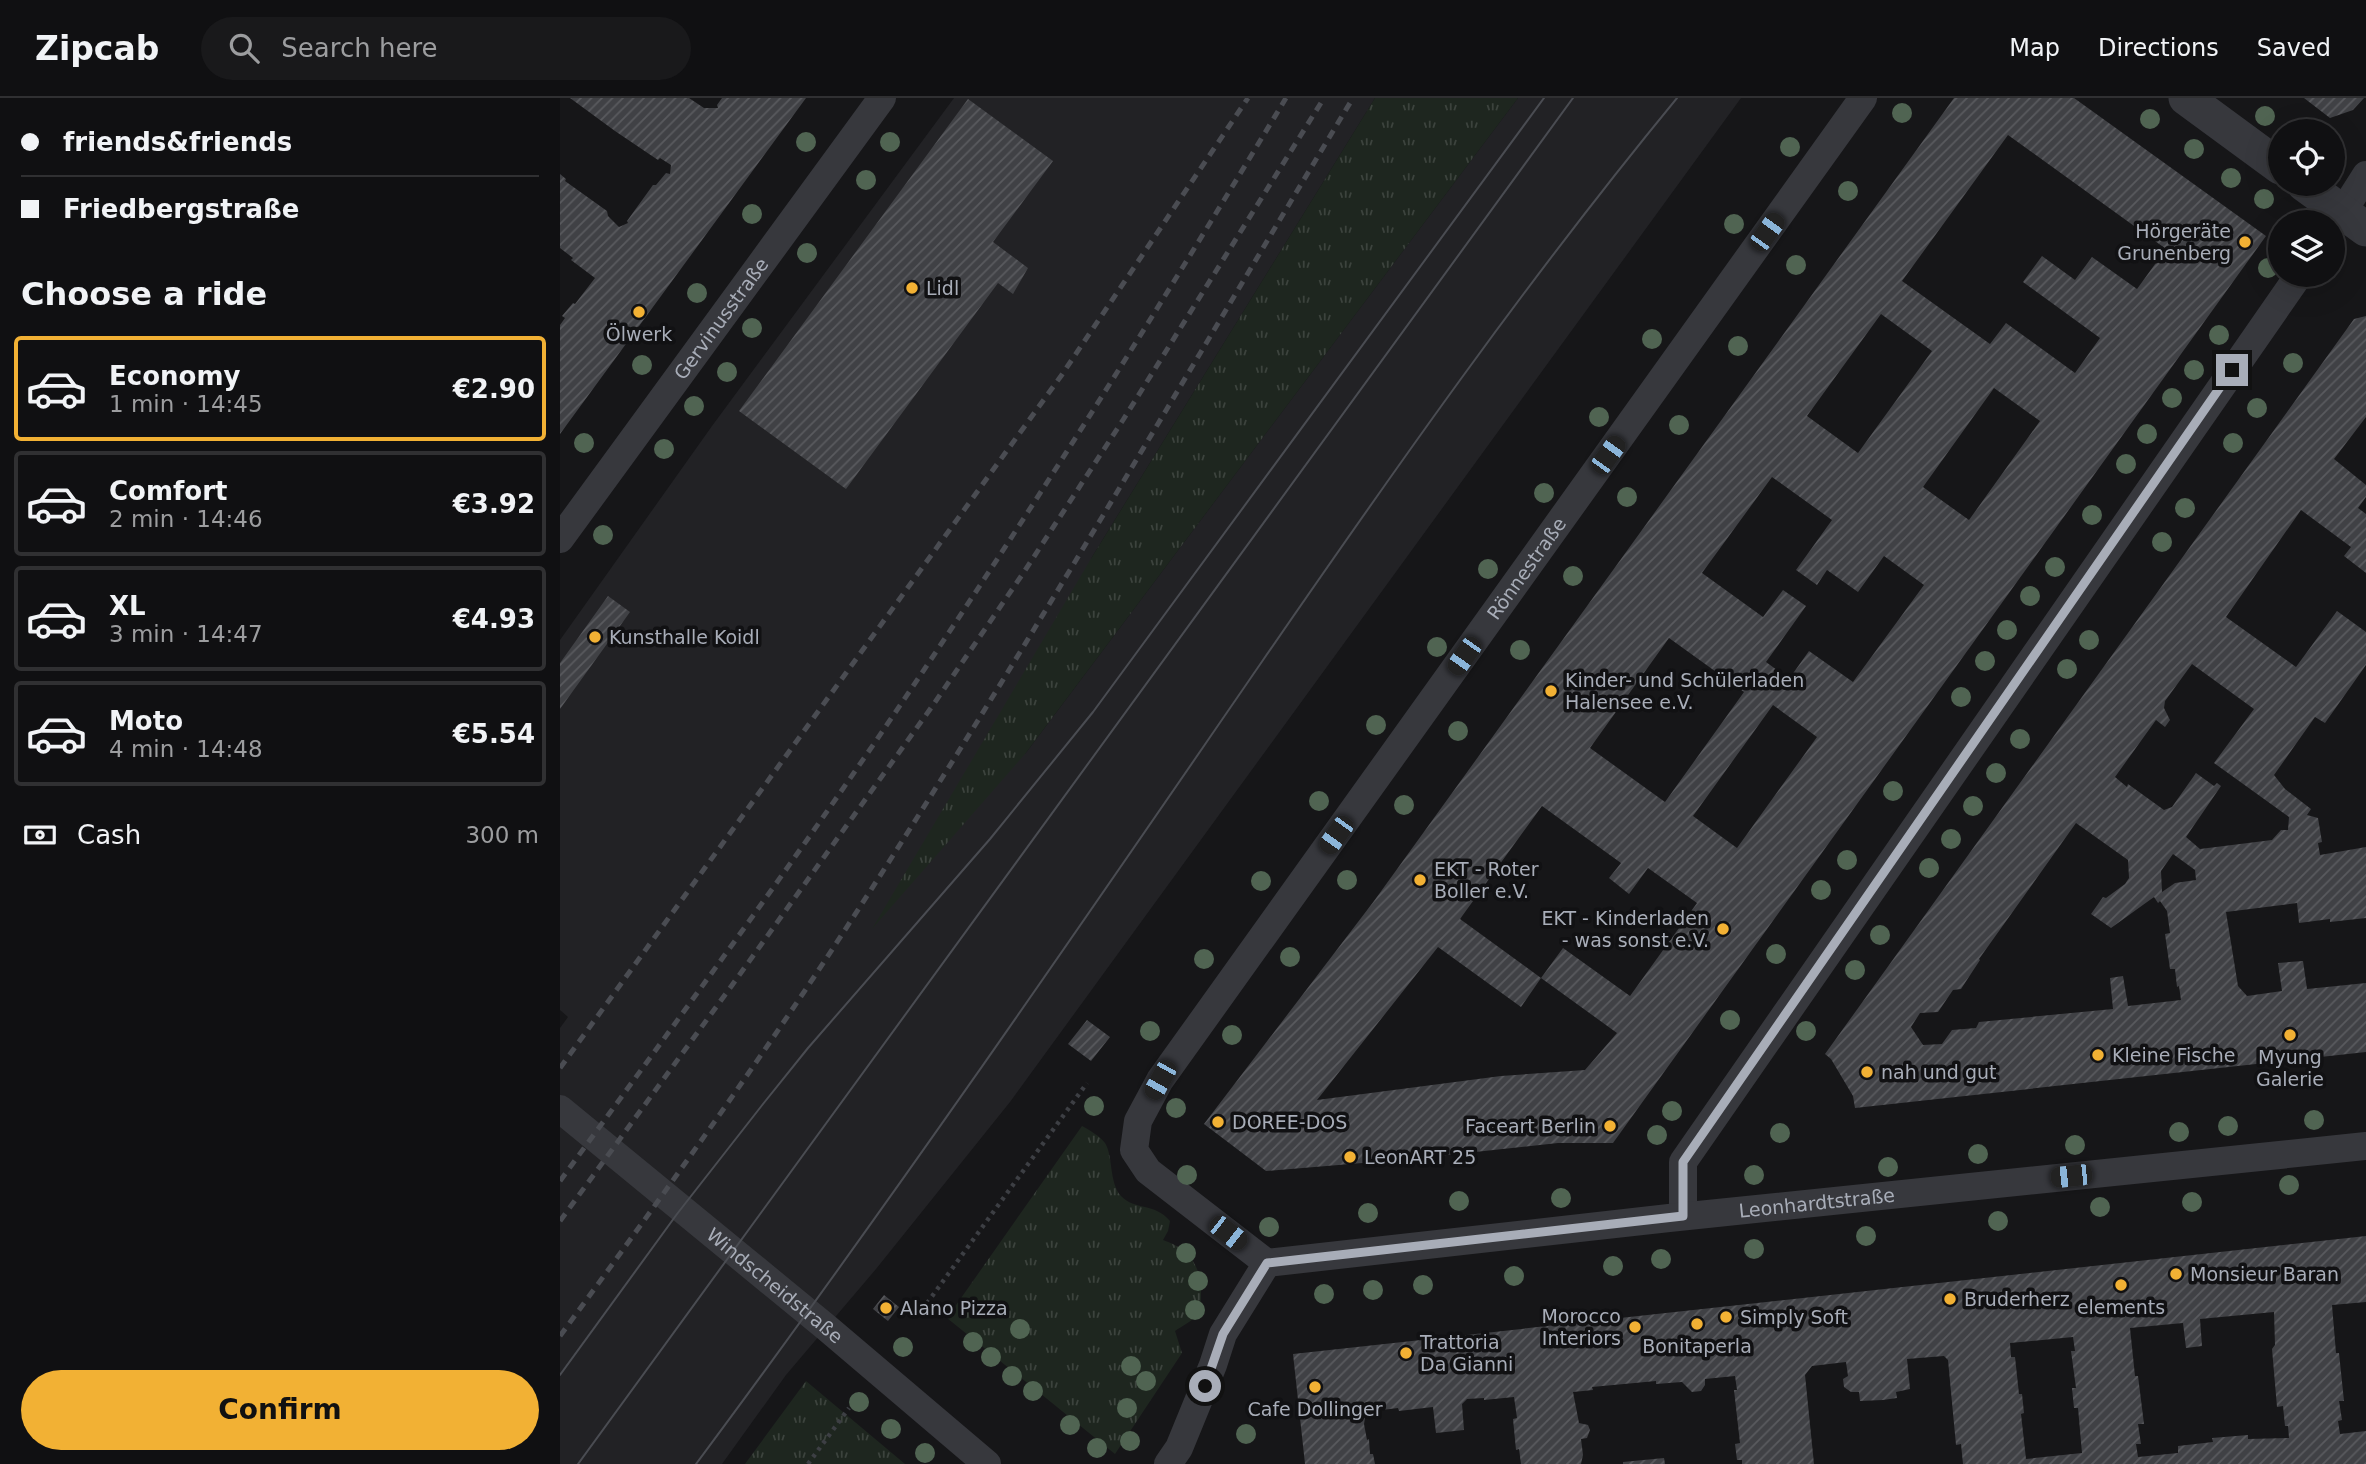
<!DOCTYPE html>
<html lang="en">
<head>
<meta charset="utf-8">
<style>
	:root { --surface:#101012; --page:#19191b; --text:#f1f3f6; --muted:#9c9d9f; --line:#303032; --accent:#f2b134 }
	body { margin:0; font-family:"DejaVu Sans",sans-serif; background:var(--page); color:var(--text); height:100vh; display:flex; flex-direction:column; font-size:26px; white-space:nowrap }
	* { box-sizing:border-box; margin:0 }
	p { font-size:23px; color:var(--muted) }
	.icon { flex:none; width:38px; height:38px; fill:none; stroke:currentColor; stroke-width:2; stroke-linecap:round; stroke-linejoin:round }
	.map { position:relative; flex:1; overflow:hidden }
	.drawer { display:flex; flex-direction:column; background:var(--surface); width:560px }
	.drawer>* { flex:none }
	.hud { display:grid; align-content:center; height:154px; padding:0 21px; background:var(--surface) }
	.tools { position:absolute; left:1708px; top:21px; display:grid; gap:14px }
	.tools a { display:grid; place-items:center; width:77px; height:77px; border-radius:50%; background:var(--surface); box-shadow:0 7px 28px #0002,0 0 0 2px var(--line); font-size:35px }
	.end { position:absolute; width:32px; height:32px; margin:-16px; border:9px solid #a8adb8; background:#111; box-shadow:0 0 0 4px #111 }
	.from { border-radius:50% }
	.car { position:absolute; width:21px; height:42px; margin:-21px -10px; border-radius:9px; box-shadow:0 0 5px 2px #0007; background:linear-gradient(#222 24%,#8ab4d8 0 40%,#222 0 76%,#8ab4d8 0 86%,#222 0) }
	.hud b { display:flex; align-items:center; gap:24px; height:66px; font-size:26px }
	.hud b+b { border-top:2px solid var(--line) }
	.hud i { width:18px; height:18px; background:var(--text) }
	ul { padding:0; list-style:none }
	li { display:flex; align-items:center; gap:21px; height:105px; margin:0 14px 10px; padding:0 7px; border:4px solid var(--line); border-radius:7px }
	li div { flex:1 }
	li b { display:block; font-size:26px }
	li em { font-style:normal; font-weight:600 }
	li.on { border-color:var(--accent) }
	li>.icon { width:63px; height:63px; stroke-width:1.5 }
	h2 { padding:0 21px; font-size:32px; line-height:84px }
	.pay { display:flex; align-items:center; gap:18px; height:77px; padding:0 21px; font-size:26px }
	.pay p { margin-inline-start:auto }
	.cta { display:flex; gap:14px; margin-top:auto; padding:14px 21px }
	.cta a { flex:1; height:80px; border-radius:42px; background:var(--accent); color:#111; font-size:28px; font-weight:600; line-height:80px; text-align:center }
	header { display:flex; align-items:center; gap:42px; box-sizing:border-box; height:98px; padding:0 35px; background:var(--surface); border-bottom:2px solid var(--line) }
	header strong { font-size:33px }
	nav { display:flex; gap:38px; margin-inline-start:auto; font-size:24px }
	.search { width:490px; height:63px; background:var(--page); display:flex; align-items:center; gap:18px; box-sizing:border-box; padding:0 24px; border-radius:38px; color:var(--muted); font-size:26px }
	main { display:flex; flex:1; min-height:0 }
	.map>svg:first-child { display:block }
</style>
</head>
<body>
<header>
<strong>Zipcab</strong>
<div class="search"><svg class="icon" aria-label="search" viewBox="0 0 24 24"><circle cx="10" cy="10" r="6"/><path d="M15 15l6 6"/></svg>Search here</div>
<nav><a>Map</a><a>Directions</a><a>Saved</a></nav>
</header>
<main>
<section class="drawer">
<div class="hud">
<b><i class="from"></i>friends&amp;friends</b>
<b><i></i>Friedbergstraße</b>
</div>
<h2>Choose a ride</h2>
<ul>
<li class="on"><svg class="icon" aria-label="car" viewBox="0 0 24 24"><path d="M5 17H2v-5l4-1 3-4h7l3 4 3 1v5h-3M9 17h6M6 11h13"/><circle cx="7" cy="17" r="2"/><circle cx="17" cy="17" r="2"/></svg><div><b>Economy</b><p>1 min · 14:45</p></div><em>€2.90</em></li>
<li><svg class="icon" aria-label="car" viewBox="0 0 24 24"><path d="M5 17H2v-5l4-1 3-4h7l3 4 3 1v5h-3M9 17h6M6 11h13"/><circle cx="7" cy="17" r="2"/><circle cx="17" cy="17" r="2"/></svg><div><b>Comfort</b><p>2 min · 14:46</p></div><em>€3.92</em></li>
<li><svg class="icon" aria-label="car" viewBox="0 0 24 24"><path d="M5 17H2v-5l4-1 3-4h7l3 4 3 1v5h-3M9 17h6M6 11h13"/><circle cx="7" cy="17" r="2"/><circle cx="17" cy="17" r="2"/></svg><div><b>XL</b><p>3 min · 14:47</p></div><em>€4.93</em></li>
<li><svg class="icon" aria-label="car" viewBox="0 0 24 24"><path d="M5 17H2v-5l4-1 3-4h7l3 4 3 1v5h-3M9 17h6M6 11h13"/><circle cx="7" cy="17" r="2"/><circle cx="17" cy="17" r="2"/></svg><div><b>Moto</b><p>4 min · 14:48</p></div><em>€5.54</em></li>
</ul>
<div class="pay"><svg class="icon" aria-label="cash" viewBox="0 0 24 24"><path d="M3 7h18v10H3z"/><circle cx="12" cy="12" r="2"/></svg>Cash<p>300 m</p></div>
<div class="cta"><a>Confirm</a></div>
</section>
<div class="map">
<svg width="1806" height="1366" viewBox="0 0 1806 1366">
	<defs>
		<pattern id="grass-tufts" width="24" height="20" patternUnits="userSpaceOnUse" patternTransform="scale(1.75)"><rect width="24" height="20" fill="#1e261f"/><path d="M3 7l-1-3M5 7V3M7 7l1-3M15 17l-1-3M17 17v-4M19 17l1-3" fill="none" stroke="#3c433d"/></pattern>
		<pattern id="building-hatch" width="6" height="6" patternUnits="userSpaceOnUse" patternTransform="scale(1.75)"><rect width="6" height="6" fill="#404145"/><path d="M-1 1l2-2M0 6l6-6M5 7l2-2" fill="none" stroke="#595a5e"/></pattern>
	</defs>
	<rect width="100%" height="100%" fill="#161618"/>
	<path fill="#222225" d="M394 0H815L532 459 465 656 958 0H1181L450 1004 316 1171 226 1277 162 1366H0V930L8 919 0 912V542L152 328Z"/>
	<path fill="url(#grass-tufts)" d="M815 0H958L465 656 312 831 532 459Z
		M522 1028C529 1032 540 1038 545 1045 553 1057 549 1085 561 1098 575 1113 594 1104 610 1123L608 1133 603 1142C628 1150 642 1168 641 1195 641 1202 641 1210 637 1216 633 1223 622 1228 615 1233L622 1255 555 1356 387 1220Z
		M246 1283 345 1366H185Z"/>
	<path fill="url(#building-hatch)" fill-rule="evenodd" d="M10 0H129L144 10H158L157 7 162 0H246L0 336V227L5 220 2 218 13 205 15 206 35 180 11 162 13 160 0 150V76L6 81 5 83 47 113 48 118 59 129 68 125 67 123 93 87H96L106 75 110 76 111 67 100 60 98 62 55 33Z
		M1394 0H1514L1706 138 1053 1045H998L850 1061 706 1073 644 1026 814 803ZM1448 37 1606 151 1577 191 1532 159 1515 182 1482 158 1463 184 1540 240 1515 275 1446 225 1430 246 1342 183ZM1321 216 1372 253 1298 355 1247 318ZM1434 290 1480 323 1409 422 1363 389ZM1212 379 1272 422 1236 472 1257 487 1267 472 1298 494 1324 458 1364 487 1293 584 1249 553 1229 581 1206 564 1246 508 1223 492 1203 519 1142 475ZM1109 540 1184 594 1105 704 1030 650ZM1213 607 1257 639 1177 750 1133 718ZM982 708 1061 765 1049 780 1069 796 1088 770 1137 805 1070 898 1003 850 981 880 1057 935 1025 972 941 978 757 1002 878 849 961 909 981 880 900 821Z
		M1744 0H1804L1793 12 1770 20Z
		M408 1 493 63 433 144 468 170 453 196 438 185 286 391 179 313Z
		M1806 218V319L1774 361 1806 387V399L1798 410 1806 416V475L1784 458 1791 449 1741 412 1666 519 1736 569 1777 513 1806 534V567L1765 625 1755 619 1714 677 1725 691 1751 711 1747 717 1758 720 1762 744 1758 745 1760 757 1806 749V820L1770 824V821L1739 825 1737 805 1666 814 1678 888 1687 898 1722 893 1718 865 1743 863 1747 891 1806 885V954L1295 1010 1293 998 1271 961 1265 956 1794 221ZM1632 566 1694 611 1654 665 1729 719 1728 732H1721L1712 742 1640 751 1626 739 1661 688 1657 685 1654 688 1636 675 1612 709 1604 712 1568 686 1567 689 1555 679 1596 622 1605 629 1610 622 1604 610 1605 603ZM1516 725 1568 762 1569 780 1565 786 1546 800 1543 799 1531 816 1551 830 1594 799 1598 805 1600 803 1607 813 1610 835 1605 836 1610 871H1615L1617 889 1619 888 1621 902 1568 908 1563 878 1550 880 1553 911 1419 924 1416 930 1392 932 1382 946 1363 947 1351 929 1360 915 1378 914 1393 892 1401 891 1420 862 1419 861ZM1613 756 1635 772 1636 782 1615 785 1602 794 1601 773Z
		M48 498 70 514 0 611V565Z
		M527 922 550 939 531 963 508 946Z
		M1806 1138V1204L1772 1207 1776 1255H1779L1784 1303H1779L1782 1322 1778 1323 1780 1336 1806 1333V1366H1403L1401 1346 1396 1347 1388 1262 1384 1258 1347 1261 1350 1291 1336 1294 1337 1300 1323 1302 1300 1303 1299 1294H1291L1284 1289 1283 1281 1288 1278 1286 1264 1252 1268 1245 1277 1254 1366H1182V1362H1177L1175 1346 1180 1345 1174 1292H1177L1175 1278 1145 1281V1287L1141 1293 1132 1294 1122 1284 1096 1286V1283L1032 1289 1033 1292 1013 1294 1019 1325 1028 1327 1030 1332 1027 1340 1021 1341 1023 1357 1021 1366H961L959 1351 956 1352 953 1321 957 1320 954 1299 924 1302V1300L907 1301 902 1306 904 1332 876 1335 873 1309 839 1313 838 1310 806 1314 804 1326 807 1342 809 1341 810 1356H813L815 1366H745L733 1256ZM1714 1214 1715 1247 1712 1251 1717 1309 1723 1308 1725 1328H1728L1729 1340 1688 1341V1337L1652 1340 1653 1344 1618 1348V1355L1578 1359 1576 1346H1581L1578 1326H1584L1578 1278H1575L1570 1230 1623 1225 1626 1250 1642 1248 1640 1221ZM1513 1239 1515 1253H1511L1516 1290H1512L1514 1310H1518L1522 1355 1466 1361 1461 1316 1464 1315 1462 1296H1459L1455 1259H1451L1450 1245Z
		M324 1197 339 1209 328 1223 313 1211Z
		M1104 1360 1105 1366H1063V1364Z"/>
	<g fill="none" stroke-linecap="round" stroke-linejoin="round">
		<path stroke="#3d3f44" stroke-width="4.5" stroke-dasharray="3.5 5" stroke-linecap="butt" d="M357 1219 527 985
			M248 1366 289 1310"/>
		<g stroke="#37383d" stroke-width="28">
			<path d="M1773 129 1806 77"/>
			<path id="s1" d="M0 441 322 0"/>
			<path id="s2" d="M0 1011 267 1230 427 1366"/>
			<path d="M1123 1118V1064L1739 177"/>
			<path id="s3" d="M707 1165 1109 1120 1806 1048"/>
			<path id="s4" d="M608 1366 619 1350 653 1267 663 1236 707 1165 588 1073 574 1052 578 1023 600 982 1303 0"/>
		</g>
		<path stroke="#37383d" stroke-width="35" d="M1626 0 1720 69
			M1744 86 1806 131"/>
		<path stroke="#4a4c52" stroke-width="2" d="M0 1277 117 1116 203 1006 248 950 430 741 533 614 984 0
			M18 1366 1013 0
			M136 1366C331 1104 516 834 701 565 834 372 968 181 1117 0"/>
		<path stroke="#4a4c52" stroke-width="5" stroke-dasharray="9 7" stroke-linecap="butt" d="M0 970 501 278 688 0
			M0 1083C116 924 233 766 343 603 476 406 603 204 726 0
			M0 1123 170 890 371 610 464 474 563 322 764 0
			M0 1238C87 1119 174 999 256 876 445 590 616 293 793 0"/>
	</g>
	<g fill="#506452">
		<circle cx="1342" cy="15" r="10"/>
		<circle cx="1705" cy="18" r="10"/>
		<circle cx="1590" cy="21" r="10"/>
		<circle cx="246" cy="44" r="10"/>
		<circle cx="330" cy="44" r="10"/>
		<circle cx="1230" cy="49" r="10"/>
		<circle cx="1634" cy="51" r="10"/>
		<circle cx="1671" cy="80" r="10"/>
		<circle cx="306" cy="82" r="10"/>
		<circle cx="1288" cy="93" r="10"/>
		<circle cx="1704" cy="101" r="10"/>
		<circle cx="192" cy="116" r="10"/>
		<circle cx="1174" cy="126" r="10"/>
		<circle cx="247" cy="155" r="10"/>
		<circle cx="1236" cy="167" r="10"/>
		<circle cx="1708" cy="170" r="10"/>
		<circle cx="137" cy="195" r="10"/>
		<circle cx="192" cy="230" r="10"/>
		<circle cx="1659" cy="237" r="10"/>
		<circle cx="1092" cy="241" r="10"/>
		<circle cx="1178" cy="248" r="10"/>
		<circle cx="1733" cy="265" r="10"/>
		<circle cx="82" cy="267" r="10"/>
		<circle cx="1634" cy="272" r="10"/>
		<circle cx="167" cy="274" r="10"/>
		<circle cx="1612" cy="300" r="10"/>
		<circle cx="134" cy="308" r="10"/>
		<circle cx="1697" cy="310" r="10"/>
		<circle cx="1039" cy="319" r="10"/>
		<circle cx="1119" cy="327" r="10"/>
		<circle cx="1587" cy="336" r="10"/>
		<circle cx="24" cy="345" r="10"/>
		<circle cx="1673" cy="345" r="10"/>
		<circle cx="104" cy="351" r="10"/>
		<circle cx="1566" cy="366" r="10"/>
		<circle cx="984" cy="395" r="10"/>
		<circle cx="1067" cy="399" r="10"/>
		<circle cx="1625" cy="410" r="10"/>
		<circle cx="1532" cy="417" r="10"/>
		<circle cx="43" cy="437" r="10"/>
		<circle cx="1602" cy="444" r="10"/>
		<circle cx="1495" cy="469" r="10"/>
		<circle cx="928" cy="471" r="10"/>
		<circle cx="1013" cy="478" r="10"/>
		<circle cx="1470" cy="498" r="10"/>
		<circle cx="1447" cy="532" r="10"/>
		<circle cx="1529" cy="542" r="10"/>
		<circle cx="877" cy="549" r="10"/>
		<circle cx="960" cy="552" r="10"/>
		<circle cx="1425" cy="563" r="10"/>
		<circle cx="1507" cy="571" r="10"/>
		<circle cx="1401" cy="599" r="10"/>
		<circle cx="816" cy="627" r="10"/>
		<circle cx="898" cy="633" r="10"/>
		<circle cx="1460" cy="641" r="10"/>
		<circle cx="1436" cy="675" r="10"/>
		<circle cx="1333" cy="693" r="10"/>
		<circle cx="759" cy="703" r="10"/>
		<circle cx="844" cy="707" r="10"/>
		<circle cx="1413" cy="708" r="10"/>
		<circle cx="1391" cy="741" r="10"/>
		<circle cx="1287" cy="762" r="10"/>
		<circle cx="1369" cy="770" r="10"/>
		<circle cx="787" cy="782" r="10"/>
		<circle cx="701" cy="783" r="10"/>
		<circle cx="1261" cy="792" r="10"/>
		<circle cx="1320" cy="837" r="10"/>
		<circle cx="1216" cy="856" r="10"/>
		<circle cx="730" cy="859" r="10"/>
		<circle cx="644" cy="861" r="10"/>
		<circle cx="1295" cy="872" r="10"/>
		<circle cx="1170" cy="922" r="10"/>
		<circle cx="590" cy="933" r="10"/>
		<circle cx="1246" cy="933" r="10"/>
		<circle cx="672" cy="937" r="10"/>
		<circle cx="534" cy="1008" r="10"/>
		<circle cx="616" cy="1010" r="10"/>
		<circle cx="1112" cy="1013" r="10"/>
		<circle cx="1754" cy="1022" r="10"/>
		<circle cx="1668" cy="1028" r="10"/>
		<circle cx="1619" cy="1034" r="10"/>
		<circle cx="1220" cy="1035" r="10"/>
		<circle cx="1097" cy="1037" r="10"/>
		<circle cx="1515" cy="1047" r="10"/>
		<circle cx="1418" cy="1056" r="10"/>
		<circle cx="1328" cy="1069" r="10"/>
		<circle cx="627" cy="1077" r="10"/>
		<circle cx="1194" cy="1077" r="10"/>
		<circle cx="1729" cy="1087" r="10"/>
		<circle cx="1001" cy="1100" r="10"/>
		<circle cx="899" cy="1103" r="10"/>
		<circle cx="1632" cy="1104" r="10"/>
		<circle cx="1540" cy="1109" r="10"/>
		<circle cx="808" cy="1115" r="10"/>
		<circle cx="1438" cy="1123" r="10"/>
		<circle cx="709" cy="1129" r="10"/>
		<circle cx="1306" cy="1138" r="10"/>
		<circle cx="1194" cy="1151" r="10"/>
		<circle cx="626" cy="1155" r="10"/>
		<circle cx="1101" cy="1161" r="10"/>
		<circle cx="1053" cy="1168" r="10"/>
		<circle cx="954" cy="1178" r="10"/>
		<circle cx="638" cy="1183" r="10"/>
		<circle cx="863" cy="1187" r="10"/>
		<circle cx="813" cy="1192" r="10"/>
		<circle cx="764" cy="1196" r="10"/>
		<circle cx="635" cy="1212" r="10"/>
		<circle cx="460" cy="1231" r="10"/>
		<circle cx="413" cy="1244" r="10"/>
		<circle cx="343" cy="1249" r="10"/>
		<circle cx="431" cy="1259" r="10"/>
		<circle cx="571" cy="1268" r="10"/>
		<circle cx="452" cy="1278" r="10"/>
		<circle cx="586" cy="1283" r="10"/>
		<circle cx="473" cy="1293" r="10"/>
		<circle cx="299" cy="1304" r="10"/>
		<circle cx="567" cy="1310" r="10"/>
		<circle cx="510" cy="1327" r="10"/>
		<circle cx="331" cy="1331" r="10"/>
		<circle cx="686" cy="1336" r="10"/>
		<circle cx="570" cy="1343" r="10"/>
		<circle cx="537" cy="1350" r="10"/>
		<circle cx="365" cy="1355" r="10"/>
	</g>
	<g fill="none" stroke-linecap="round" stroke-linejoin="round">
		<path stroke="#a8adb8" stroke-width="9" d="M645 1288 663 1236 707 1165 1123 1118V1064L1672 272"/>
	</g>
	<g fill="#f2b134" stroke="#111113" stroke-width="2.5">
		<circle cx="1685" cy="144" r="7"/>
		<circle cx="352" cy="190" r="7"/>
		<circle cx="79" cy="214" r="7"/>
		<circle cx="35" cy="539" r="7"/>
		<circle cx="991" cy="593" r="7"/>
		<circle cx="860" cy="782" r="7"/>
		<circle cx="1163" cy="831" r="7"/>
		<circle cx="1730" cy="937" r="7"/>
		<circle cx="1538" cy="957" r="7"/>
		<circle cx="1307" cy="974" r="7"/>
		<circle cx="658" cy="1024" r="7"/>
		<circle cx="1050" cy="1028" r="7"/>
		<circle cx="790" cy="1059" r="7"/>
		<circle cx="1616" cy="1176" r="7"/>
		<circle cx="1561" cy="1187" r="7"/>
		<circle cx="1390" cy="1201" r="7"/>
		<circle cx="326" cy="1210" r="7"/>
		<circle cx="1166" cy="1219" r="7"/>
		<circle cx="1137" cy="1226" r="7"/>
		<circle cx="1075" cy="1229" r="7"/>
		<circle cx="846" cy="1255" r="7"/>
		<circle cx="755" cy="1289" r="7"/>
	</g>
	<g text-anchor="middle" stroke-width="7" stroke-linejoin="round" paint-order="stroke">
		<g font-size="19" fill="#a8adb8" stroke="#111113" text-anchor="start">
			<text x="1671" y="140" text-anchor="end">Hörgeräte<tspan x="1671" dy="22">Grunenberg</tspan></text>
			<text x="366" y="197">Lidl</text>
			<text x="79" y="243" text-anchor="middle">Ölwerk</text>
			<text x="49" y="546">Kunsthalle Koidl</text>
			<text x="1005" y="589">Kinder- und Schülerladen<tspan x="1005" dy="22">Halensee e.V.</tspan></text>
			<text x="874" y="778">EKT - Roter<tspan x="874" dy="22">Boller e.V.</tspan></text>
			<text x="1149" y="827" text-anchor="end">EKT - Kinderladen<tspan x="1149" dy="22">- was sonst e.V.</tspan></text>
			<text x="1552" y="964">Kleine Fische</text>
			<text x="1730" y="966" text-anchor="middle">Myung<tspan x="1730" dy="22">Galerie</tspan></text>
			<text x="1321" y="981">nah und gut</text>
			<text x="672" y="1031">DOREE-DOS</text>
			<text x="1036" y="1035" text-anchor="end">Faceart Berlin</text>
			<text x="804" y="1066">LeonART 25</text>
			<text x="1630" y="1183">Monsieur Baran</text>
			<text x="1404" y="1208">Bruderherz</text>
			<text x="1561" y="1216" text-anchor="middle">elements</text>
			<text x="340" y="1217">Alano Pizza</text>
			<text x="1061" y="1225" text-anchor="end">Morocco<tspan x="1061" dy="22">Interiors</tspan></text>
			<text x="1180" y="1226">Simply Soft</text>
			<text x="860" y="1251">Trattoria<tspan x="860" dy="22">Da Gianni</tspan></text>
			<text x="1137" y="1255" text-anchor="middle">Bonitaperla</text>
			<text x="755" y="1318" text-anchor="middle">Cafe Dollinger</text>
		</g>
		<g font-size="19" fill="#a8adb8" stroke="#111113">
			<text dy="7" stroke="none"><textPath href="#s1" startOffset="273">Gervinusstraße</textPath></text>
			<text dy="7" stroke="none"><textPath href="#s4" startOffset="1106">Rönnestraße</textPath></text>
			<text dy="7" stroke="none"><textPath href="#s3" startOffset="553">Leonhardtstraße</textPath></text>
			<text dy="7" stroke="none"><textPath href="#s2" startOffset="278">Windscheidstraße</textPath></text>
		</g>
	</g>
</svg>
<div class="tools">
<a><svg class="icon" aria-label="locate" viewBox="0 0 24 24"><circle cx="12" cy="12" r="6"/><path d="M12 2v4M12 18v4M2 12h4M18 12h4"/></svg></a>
<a><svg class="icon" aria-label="layers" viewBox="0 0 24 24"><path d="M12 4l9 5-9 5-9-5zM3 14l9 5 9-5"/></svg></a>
</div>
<i class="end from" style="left:645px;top:1288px"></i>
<i class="end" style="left:1672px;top:272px"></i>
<i class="car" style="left:1207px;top:134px;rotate:36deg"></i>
<i class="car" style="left:1048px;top:357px;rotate:36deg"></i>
<i class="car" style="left:904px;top:558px;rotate:215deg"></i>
<i class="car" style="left:776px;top:737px;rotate:216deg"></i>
<i class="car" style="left:600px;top:982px;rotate:209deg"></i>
<i class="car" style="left:1511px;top:1078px;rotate:264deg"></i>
<i class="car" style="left:668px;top:1135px;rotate:128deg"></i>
</div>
</main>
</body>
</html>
